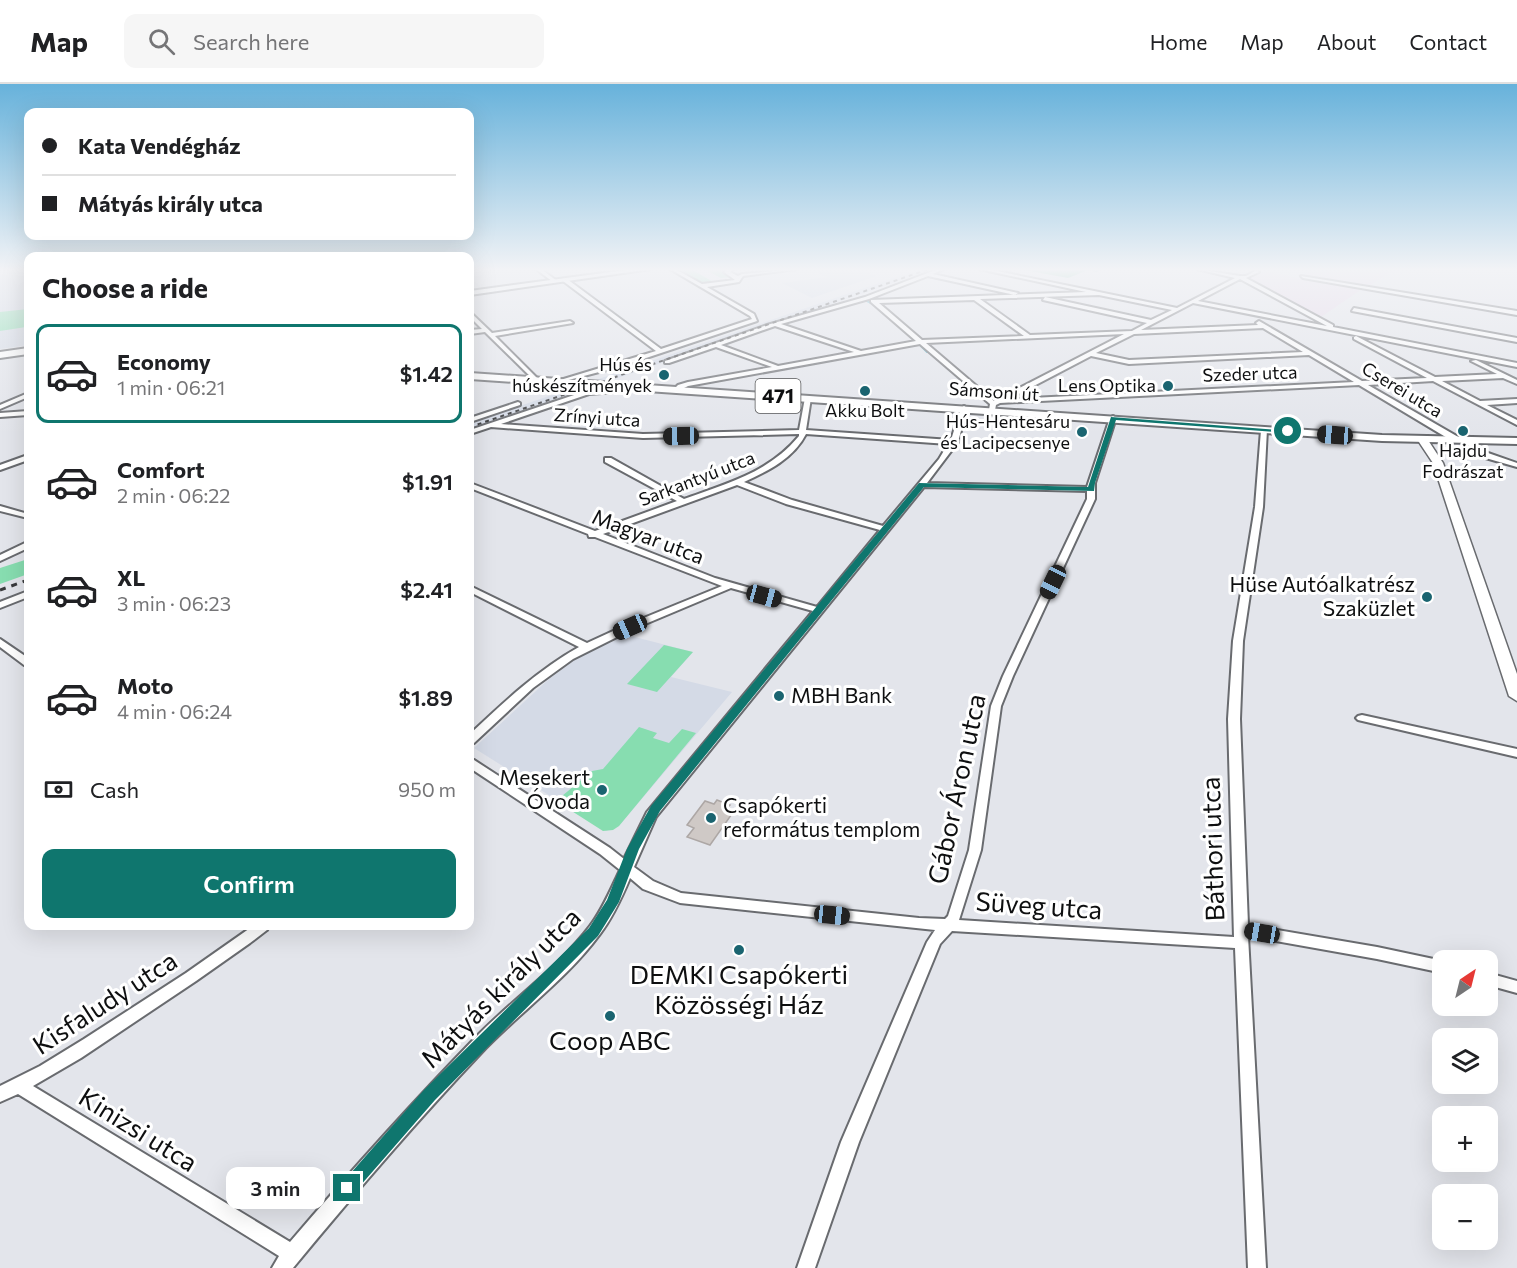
<!DOCTYPE html>
<html lang="en">
<head>
<meta charset="utf-8">
<style>
	:root { --surface:#fff; --page:#f6f6f6; --text:#202124; --muted:#757577; --line:#e0e0e0; --accent:#0f766e }
	body { margin:0; font-family:Commissioner,sans-serif; background:var(--page); color:var(--text); height:100vh; display:flex; flex-direction:column; font-size:22px; white-space:nowrap }
	* { box-sizing:border-box; margin:0 }
	p { font-size:20px; color:var(--muted) }
	.icon { flex:none; width:33px; height:33px; fill:none; stroke:currentColor; stroke-width:2; stroke-linecap:round; stroke-linejoin:round }
	.map { position:relative; flex:1; overflow:hidden }
	.drawer { position:absolute; left:24px; top:168px; width:450px; height:678px; display:flex; flex-direction:column; background:var(--surface); border-radius:12px; box-shadow:0 6px 24px #0002 }
	.drawer>* { flex:none }
	.banner { position:absolute; left:24px; top:24px; width:450px; height:132px; border-radius:12px; box-shadow:0 6px 24px #0002; display:grid; align-content:center; height:132px; padding:0 18px; background:var(--surface) }
	.needle { width:39px; rotate:35deg }
	.tools { position:absolute; left:1432px; top:866px; display:grid; gap:12px }
	.tools a { display:grid; place-items:center; width:66px; height:66px; border-radius:12px; background:var(--surface); box-shadow:0 6px 24px #0002; font-size:30px }
	.end { position:absolute; width:27px; height:27px; margin:-14px; border:8px solid #0f766e; background:#fff; box-shadow:0 0 0 3px #fff }
	.from { border-radius:50% }
	.bubble { position:absolute; height:42px; border-radius:12px; background:var(--surface); box-shadow:0 6px 24px #0002; font-size:20px; font-weight:600; line-height:42px; text-align:center }
	.car { position:absolute; width:18px; height:36px; margin:-18px -9px; border-radius:8px; box-shadow:0 0 4px 2px #0007; background:linear-gradient(#222 24%,#8ab4d8 0 40%,#222 0 76%,#8ab4d8 0 86%,#222 0) }
	.banner b { display:flex; align-items:center; gap:21px; height:57px; font-size:22px }
	.banner b+b { border-top:2px solid var(--line) }
	.banner i { width:15px; height:15px; background:var(--text) }
	ul { padding:0; list-style:none }
	li { display:flex; align-items:center; gap:18px; height:99px; margin:0 12px 9px; padding:0 6px; border:3px solid transparent; border-radius:12px }
	li div { flex:1 }
	li b { display:block; font-size:22px }
	li em { font-style:normal; font-weight:600 }
	li.selected { border-color:var(--accent) }
	li>.icon { width:54px; height:54px; stroke-width:1.5 }
	h2 { padding:0 18px; font-size:27px; line-height:72px }
	.pay { display:flex; align-items:center; gap:15px; height:66px; padding:0 18px; font-size:22px }
	.pay p { margin-inline-start:auto }
	.primary-button { display:flex; gap:12px; margin-top:auto; padding:12px 18px }
	.primary-button a { flex:1; height:69px; border-radius:12px; background:var(--accent); color:#fff; font-size:24px; font-weight:600; line-height:69px; text-align:center }
	header { display:flex; align-items:center; gap:36px; box-sizing:border-box; height:84px; padding:0 30px; background:var(--surface); border-bottom:2px solid var(--line) }
	header strong { font-size:28px }
	nav { display:flex; gap:33px; margin-inline-start:auto; font-size:21px }
	.search { width:420px; height:54px; background:var(--page); display:flex; align-items:center; gap:15px; box-sizing:border-box; padding:0 21px; border-radius:12px; color:var(--muted); font-size:22px }
	.map>svg:first-child { display:block }
</style>
</head>
<body>
<header>
<strong>Map</strong>
<div class="search"><svg class="icon" aria-label="search" viewBox="0 0 24 24"><circle cx="10" cy="10" r="6"/><path d="M15 15l6 6"/></svg>Search here</div>
<nav><a>Home</a><a>Map</a><a>About</a><a>Contact</a></nav>
</header>
<div class="map">
<svg width="1517" height="1184" viewBox="0 0 1517 1184">
	<rect width="100%" height="100%" fill="#e3e5eb"/>
	<path fill="#e5d5e8" d="M1314 185H1396L1367 203 1302 192Z
		M1263 187 1299 194 1362 205 1321 233 1249 194Z"/>
	<path fill="#d4dae6" d="M17 185H28V261L0 265V192Z
		M809 185H860L877 192 812 214 782 199 827 193Z
		M920 185H934L470 345V339Z
		M627 551 693 568 671 593 732 608 619 742 606 747 474 664 549 595 580 572Z"/>
	<path fill="#87ddb0" d="M675 185H691L715 199 735 196 731 193 721 194 706 186 716 185 735 193 736 196 704 200Z
		M28 225 26 243 0 247V228Z
		M28 475V490L0 500V484Z
		M664 561 693 568 657 608 627 600Z
		M639 643 657 649 653 654 669 659 682 645 696 649 619 742 613 746 603 747 556 717 592 687 603 685Z"/>
	<path fill="#4fbd89" d="M1019 185H1103L1096 188 1088 186 1068 194Z"/>
	<g fill="none" stroke-linecap="round" stroke-linejoin="round">
		<path stroke="#45aec7" stroke-width="2" d="M865 216 873 220
			M901 244 903 246
			M907 249 914 255
			M920 261 927 268"/>
	</g>
	<path fill="#cfc9c6" stroke="#ada7a5" stroke-width="1.5" d="M717 716 730 721 726 725 734 727 710 761 687 753 694 744 687 741 705 717 714 720Z"/>
	<g fill="none" stroke-linecap="round" stroke-linejoin="round">
		<defs>
			<path id="street" d="M536 185H541L557 197 553 198Z
				M670 185H675L702 200 735 196 724 188 728 185H733L730 188 738 192 742 190 797 185 743 192 739 198 707 203 754 230 757 237 622 282 557 299V297L656 267 563 197V195H567L661 265 752 235 750 232Z
				M938 185H944L933 190 1018 209 1015 211 928 192 869 215 781 240 861 267 916 257 871 218V216L1086 208 979 185H987L1177 224 1235 194 1197 185 1240 192H1246L1257 186 1259 188 1246 194 1333 241V243L1517 279V283L1193 219 1141 246 1258 241 1256 239 1259 237 1362 297 1427 294 1354 255V253L1356 252 1435 293 1497 290 1471 277 1476 276 1517 296V300L1503 294 1442 297 1480 317 1517 315V319L1487 321 1517 336V341L1433 297 1368 301 1460 354V358H1454L1359 301 1000 319 996 321 995 326 992 328 989 326 990 320 920 260 688 302 676 308 673 306 678 301 688 298 772 283 716 263 669 279H665V277L767 241 865 213ZM1240 195 1327 242 1198 217ZM1099 211 1172 226 1151 236 1045 213 1043 216 1147 239 1132 247 1030 251 980 215ZM974 216 1024 252 922 256 879 219ZM775 242 854 268 778 282 721 261ZM1263 244 1303 268 1129 276 1096 269 1134 250ZM1124 250 994 317 926 259ZM1309 271 1354 298 1009 315 1091 272 1129 280Z
				M1301 192 1517 227V231L1303 194Z
				M1354 224 1517 254V258L1352 227Z
				M470 228 492 249 570 237 573 239 495 252 539 296V298L537 299 485 248 470 250V246L482 245 470 233Z
				M621 300 624 302 615 308 589 310 501 340 643 350 799 346 805 314 808 312 811 314 806 346 951 356 961 324 964 322 967 324 958 358 927 399 1087 403 1110 334 1113 332 1116 334 1095 399V415L1013 592 1001 622 981 766 959 836 1234 853 1228 635 1233 557 1255 423 1261 346 1267 345 1263 423 1243 557 1240 635 1248 841 1377 863 1443 877V889L1377 875 1248 852 1266 1184H1248L1235 864 952 847 940 860 859 1058 815 1184H797L841 1058 927 858 935 846 680 819 643 805 630 794C622 813 613 833 600 850 567 895 520 928 481 969 416 1038 354 1110 293 1184H272L279 1172 18 1010 0 1018V1002L40 982 84 955 186 889 253 842H269L267 846 250 859 196 897 81 974 33 1002 290 1158C350 1088 412 1019 476 953 513 915 558 884 590 842 603 825 611 805 620 786L600 770 470 684V675L474 676 610 764 624 775 647 728 813 527 731 504 631 546 573 575 533 604 474 659 470 660V650C504 618 538 586 579 563L470 508V502L587 559 624 542 722 502 595 453H589L588 450 470 404V399L595 447 677 417 605 378V374H611L684 415C728 399 768 389 799 352V350L643 354 491 343 470 350V346L586 307 612 305ZM806 350 948 360 939 375 883 442 792 416 744 398C768 387 793 375 806 350ZM737 401 786 420 880 446 817 523 715 494 603 450ZM924 403 1087 407V415L1003 592 991 622 969 766 948 832 945 835 919 834 681 809 653 797 634 783 656 733Z
				M28 309V313L0 325V321Z
				M518 318 520 319V321L470 338V334Z
				M28 327V331L0 333V329Z
				M1464 354H1470L1488 369 1517 379V383L1482 373 1464 358Z
				M25 372H28V376L0 386V381Z
				M0 422 28 430V434L0 427Z
				M25 459H28V464L0 477V471Z
				M28 507V513L0 524V518Z
				M0 555 28 574V582L24 581 0 563Z
				M1362 631 1517 665V673L1358 636 1356 634 1358 632Z
				M1488 889 1517 897V909L1488 901Z"/>
			<path id="secondary" d="M1418 353H1426L1443 379 1517 590V617L1509 612 1433 379 1417 355Z"/>
			<path id="primary" d="M633 185H651L470 211V207Z
				M28 264V270L0 274V268Z
				M470 289 1382 351 1517 354V360L1382 357 470 295Z"/>
		</defs>
		<use href="#street" stroke="#696b6f" stroke-width="4"/>
		<use href="#secondary" stroke="#696b6f" stroke-width="3"/>
		<use href="#primary" stroke="#696b6f" stroke-width="4"/>
		<use href="#street" fill="#fff" fill-rule="evenodd"/>
		<use href="#secondary" fill="#fff" fill-rule="evenodd"/>
		<use href="#primary" fill="#fff" fill-rule="evenodd"/>
		<path stroke="#393a3c" stroke-width="2" stroke-dasharray="4 4" stroke-linecap="butt" d="M470 343 929 185"/>
		<path stroke="#393a3c" stroke-width="3" stroke-dasharray="6 6" stroke-linecap="butt" d="M0 506 28 496"/>
	</g>
	<linearGradient id="sky" x2="0" y2="1"><stop stop-color="#67b2db"/><stop offset="0.53" stop-color="#f2f3f6"/><stop offset="1" stop-color="#f2f3f6" stop-opacity="0"/></linearGradient>
	<rect width="1517" height="350" fill="url(#sky)"/>
	<path fill="#0f766e" d="M1111 333 1291 347 1288 349 1116 336 1095 399 1094 407 924 403 660 727 639 765 619 818 598 852 435 1016 353 1110 347 1112 342 1110 339 1104 342 1099 424 1006 589 844 607 816 627 765 651 722 919 399 1088 403Z"/>
	<g fill="#1a6470" stroke="#fff" stroke-width="2">
		<circle cx="664" cy="291" r="6"/>
		<circle cx="1168" cy="302" r="6"/>
		<circle cx="865" cy="307" r="6"/>
		<circle cx="1463" cy="347" r="6"/>
		<circle cx="1082" cy="348" r="6"/>
		<circle cx="1427" cy="513" r="6"/>
		<circle cx="779" cy="612" r="6"/>
		<circle cx="602" cy="706" r="6"/>
		<circle cx="711" cy="734" r="6"/>
		<circle cx="739" cy="866" r="6"/>
		<circle cx="610" cy="932" r="6"/>
	</g>
	<g text-anchor="middle" stroke-width="6" stroke-linejoin="round" paint-order="stroke">
		<g font-size="18" fill="#0e0f10" stroke="#fff" text-anchor="end">
			<text x="652" y="287">Hús és<tspan x="652" dy="21">húskészítmények</tspan></text>
			<text x="1156" y="308">Lens Optika</text>
			<text x="865" y="333" text-anchor="middle">Akku Bolt</text>
			<text x="1070" y="344">Hús-Hentesáru<tspan x="1070" dy="21">és Lacipecsenye</tspan></text>
			<text x="1463" y="373" text-anchor="middle">Hajdu<tspan x="1463" dy="21">Fodrászat</tspan></text>
		</g>
		<g font-size="18" fill="#0e0f10" stroke="#fff">
			<text transform="translate(1250 290) rotate(-2)" y="6">Szeder utca</text>
			<text transform="translate(1402 306) rotate(31)" y="6">Cserei utca</text>
			<text transform="translate(994 308) rotate(4)" y="6">Sámsoni út</text>
			<text transform="translate(597 334) rotate(4)" y="6">Zrínyi utca</text>
			<text transform="translate(697 395) rotate(-21)" y="6">Sarkantyú utca</text>
		</g>
		<rect fill="#fff" stroke="#565758" stroke-width="1.5" x="755.5" y="295" width="45" height="34" rx="4.5"/>
		<g font-size="20" font-weight="bold" fill="#0e0f10">
			<text x="778" y="319">471</text>
		</g>
		<g font-size="21" fill="#0e0f10" stroke="#fff">
			<text transform="translate(648 453) rotate(21)" y="7">Magyar utca</text>
		</g>
		<g font-size="21" fill="#0e0f10" stroke="#fff" text-anchor="end">
			<text x="1415" y="508">Hüse Autóalkatrész<tspan x="1415" dy="24">Szaküzlet</tspan></text>
			<text x="791" y="619" text-anchor="start">MBH Bank</text>
			<text x="590" y="701">Mesekert<tspan x="590" dy="24">Óvoda</tspan></text>
			<text x="723" y="729" text-anchor="start">Csapókerti<tspan x="723" dy="24">református templom</tspan></text>
		</g>
		<g font-size="26" fill="#0e0f10" stroke="#fff">
			<text transform="translate(957 705) rotate(-78)" y="9">Gábor Áron utca</text>
			<text transform="translate(1213 765) rotate(-92)" y="9">Báthori utca</text>
			<text transform="translate(1039 822) rotate(4)" y="9">Süveg utca</text>
			<text transform="translate(501 904) rotate(-45)" y="9">Mátyás király utca</text>
			<text transform="translate(105 919) rotate(-33)" y="9">Kisfaludy utca</text>
			<text transform="translate(138 1046) rotate(32)" y="9">Kinizsi utca</text>
		</g>
		<g font-size="26" fill="#0e0f10" stroke="#fff">
			<text x="739" y="900">DEMKI Csapókerti<tspan x="739" dy="30">Közösségi Ház</tspan></text>
			<text x="610" y="966">Coop ABC</text>
		</g>
	</g>
</svg>
<div class="tools">
<a><svg class="needle" viewBox="-14 -14 28 28"><path d="M0-13l5 13h-10z" fill="#e53935"/><path d="M0 13l5-13h-10z" fill="#757577"/></svg></a>
<a><svg class="icon" aria-label="layers" viewBox="0 0 24 24"><path d="M12 4l9 5-9 5-9-5zM3 14l9 5 9-5"/></svg></a>
<a>+</a>
<a>−</a>
</div>
<i class="end from" style="left:1288px;top:347px"></i>
<i class="end" style="left:347px;top:1104px"></i>
<div class="bubble" style="left:226px;top:1083px;width:99px">3 min</div>
<i class="car" style="left:1335px;top:351px;rotate:274deg"></i>
<i class="car" style="left:681px;top:352px;rotate:269deg"></i>
<i class="car" style="left:1053px;top:498px;rotate:206deg"></i>
<i class="car" style="left:764px;top:512px;rotate:105deg"></i>
<i class="car" style="left:630px;top:543px;rotate:246deg"></i>
<i class="car" style="left:832px;top:831px;rotate:96deg"></i>
<i class="car" style="left:1262px;top:849px;rotate:280deg"></i>
<div class="banner">
<b><i class="from"></i>Kata Vendégház</b>
<b><i></i>Mátyás király utca</b>
</div>
<section class="drawer">
<h2>Choose a ride</h2>
<ul>
<li class="selected"><svg class="icon" aria-label="car" viewBox="0 0 24 24"><path d="M5 17H2v-5l4-1 3-4h7l3 4 3 1v5h-3M9 17h6M6 11h13"/><circle cx="7" cy="17" r="2"/><circle cx="17" cy="17" r="2"/></svg><div><b>Economy</b><p>1 min · 06:21</p></div><em>$1.42</em></li>
<li><svg class="icon" aria-label="car" viewBox="0 0 24 24"><path d="M5 17H2v-5l4-1 3-4h7l3 4 3 1v5h-3M9 17h6M6 11h13"/><circle cx="7" cy="17" r="2"/><circle cx="17" cy="17" r="2"/></svg><div><b>Comfort</b><p>2 min · 06:22</p></div><em>$1.91</em></li>
<li><svg class="icon" aria-label="car" viewBox="0 0 24 24"><path d="M5 17H2v-5l4-1 3-4h7l3 4 3 1v5h-3M9 17h6M6 11h13"/><circle cx="7" cy="17" r="2"/><circle cx="17" cy="17" r="2"/></svg><div><b>XL</b><p>3 min · 06:23</p></div><em>$2.41</em></li>
<li><svg class="icon" aria-label="car" viewBox="0 0 24 24"><path d="M5 17H2v-5l4-1 3-4h7l3 4 3 1v5h-3M9 17h6M6 11h13"/><circle cx="7" cy="17" r="2"/><circle cx="17" cy="17" r="2"/></svg><div><b>Moto</b><p>4 min · 06:24</p></div><em>$1.89</em></li>
</ul>
<div class="pay"><svg class="icon" aria-label="cash" viewBox="0 0 24 24"><path d="M3 7h18v10H3z"/><circle cx="12" cy="12" r="2"/></svg>Cash<p>950 m</p></div>
<div class="primary-button"><a>Confirm</a></div>
</section>
</div>
</body>
</html>
